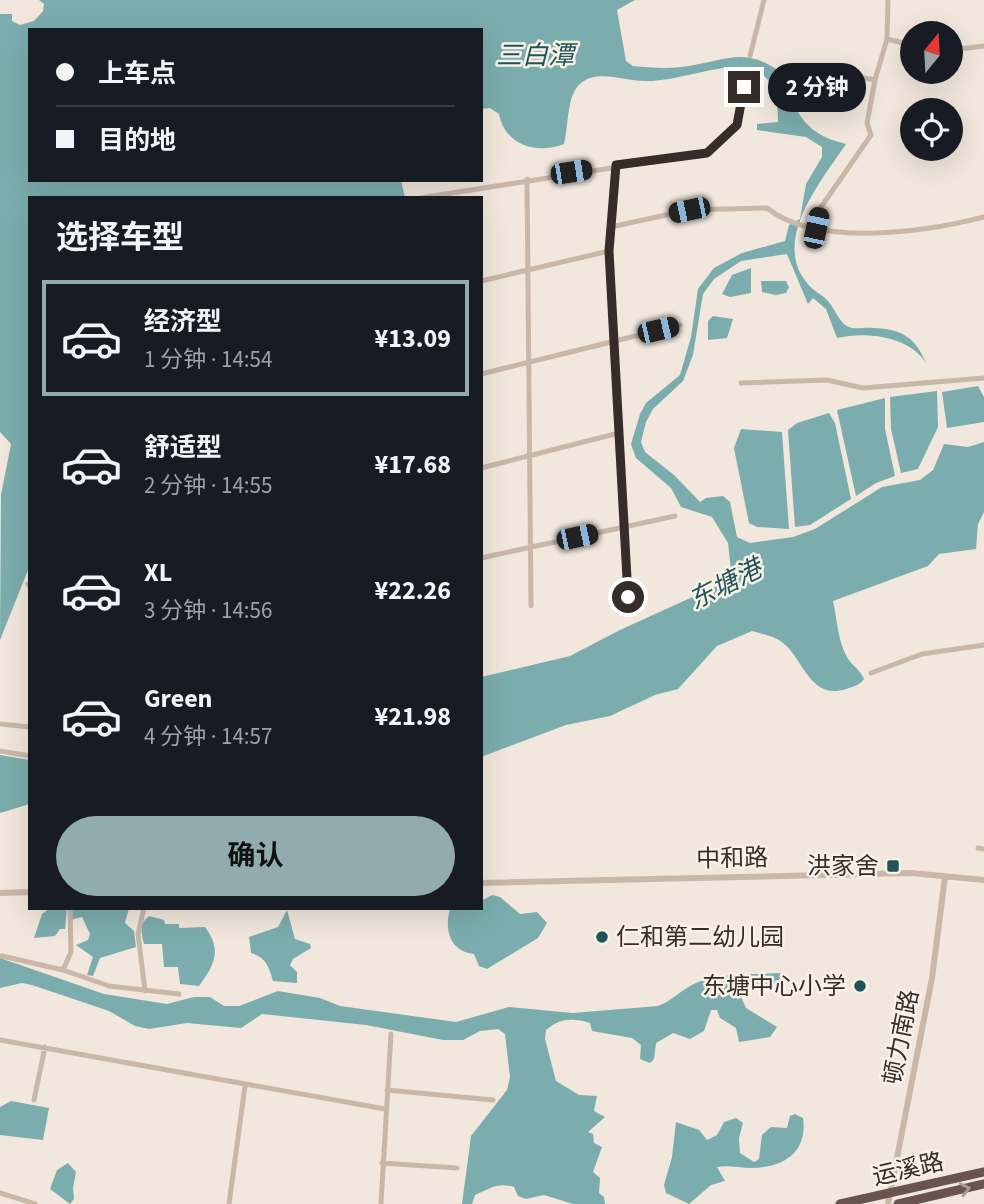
<!DOCTYPE html>
<html lang="zh">
<head>
<meta charset="utf-8">
<style>
	:root { --surface:#171b24; --page:#20242c; --text:#f1f3f6; --muted:#9ea1a6; --line:#363941; --accent:#92acae }
	body { margin:0; font-family:"Source Sans 3","Noto Sans SC",sans-serif; background:var(--page); color:var(--text); height:100vh; display:flex; flex-direction:column; font-size:26px; white-space:nowrap }
	* { box-sizing:border-box; margin:0 }
	p { font-size:23px; color:var(--muted) }
	.icon { flex:none; width:38px; height:38px; fill:none; stroke:currentColor; stroke-width:2; stroke-linecap:round; stroke-linejoin:round }
	.map { position:relative; flex:1; overflow:hidden }
	.details { position:absolute; left:28px; top:196px; width:455px; height:714px; display:flex; flex-direction:column; background:var(--surface); border-radius:0px; box-shadow:0 7px 28px #0002 }
	.details>* { flex:none }
	.top-card { position:absolute; left:28px; top:28px; width:455px; height:154px; border-radius:0px; box-shadow:0 7px 28px #0002; display:grid; align-content:center; height:154px; padding:0 28px; background:var(--surface) }
	.needle { width:46px; rotate:18deg }
	.fabs { position:absolute; left:900px; top:21px; display:grid; gap:14px }
	.fabs a { display:grid; place-items:center; width:63px; height:63px; border-radius:50%; background:var(--surface); box-shadow:0 7px 28px #0002; font-size:35px }
	.end { position:absolute; width:32px; height:32px; margin:-16px; border:9px solid #362c28; background:#fff; box-shadow:0 0 0 4px #fff }
	.from { border-radius:50% }
	.bubble { position:absolute; height:49px; border-radius:24px; background:var(--surface); box-shadow:0 7px 28px #0002; font-size:23px; font-weight:700; line-height:49px; text-align:center }
	.car { position:absolute; width:21px; height:42px; margin:-21px -10px; border-radius:9px; box-shadow:0 0 5px 2px #0007; background:linear-gradient(#222 24%,#8ab4d8 0 40%,#222 0 76%,#8ab4d8 0 86%,#222 0) }
	.top-card b { display:flex; align-items:center; gap:24px; height:66px; font-size:26px }
	.top-card b+b { border-top:2px solid var(--line) }
	.top-card i { width:18px; height:18px; background:var(--text) }
	ul { padding:0; list-style:none }
	li { display:flex; align-items:center; gap:21px; height:116px; margin:0 14px 10px; padding:0 14px; border:4px solid transparent; border-radius:0px }
	li div { flex:1 }
	li b { display:block; font-size:26px }
	li em { font-style:normal; font-weight:700 }
	li.current { border-color:var(--accent) }
	li>.icon { width:63px; height:63px; stroke-width:1.5 }
	h2 { padding:0 28px; font-size:32px; line-height:84px }
	.action { display:flex; gap:14px; margin-top:auto; padding:14px 28px }
	.action a { flex:1; height:80px; border-radius:42px; background:var(--accent); color:#111; font-size:28px; font-weight:700; line-height:80px; text-align:center }
	.map>svg:first-child { display:block }
</style>
</head>
<body>
<div class="map">
<svg width="984" height="1204" viewBox="0 0 984 1204">
	<rect width="100%" height="100%" fill="#f1e7dc"/>
	<path fill="#7cadae" d="M39 0H635L617 10 626 61 633 66C652 68 671 69 689 66 726 60 745 47 779 71L804 64 813 69 811 77 783 83C800 118 806 134 846 144 822 180 771 240 807 283 812 290 821 294 827 300 836 309 839 325 852 328 858 329 866 327 873 328 902 329 915 337 926 363 910 336 865 331 837 338L826 309 813 298 808 304 787 254 741 261 714 279 703 294 693 355 683 381 653 409 646 422 641 442 645 452 674 475 700 502 706 498 723 496 730 502 737 537 750 543 793 537 815 529 882 487 920 480 933 470 944 444 968 447 984 442V512L978 524 976 549 939 554 928 566 833 601C837 618 838 642 847 657 851 665 860 669 864 679 859 686 854 686 846 689 810 701 803 658 783 643 775 636 762 634 752 631L717 646 678 689 655 695 610 716 566 725 481 757V677L570 656 620 630 732 579 728 543 712 517 681 507 671 488 636 458 631 444 640 414 646 403 680 375 691 337 698 289 714 268 742 253 785 241 789 225 800 219 806 184 822 157V147L806 137 757 130V124L778 122C779 29 696 83 644 81 625 81 598 69 581 83 566 95 569 126 564 144 536 155 505 145 499 114L490 108 481 109V30H30V180H401L405 198H30V565L0 640 1 495 11 444 0 432V14H12V21L20 25 34 21 43 11 44 4Z
		M751 268V293L730 297 722 294 732 275Z
		M761 281H786L789 287 786 293 776 295 762 292Z
		M713 316 733 319 727 338 708 340V321Z
		M978 386 984 397V422L947 428 942 392Z
		M937 391 938 427 918 469 901 473 891 429 890 397Z
		M885 398V429L895 476 876 483 856 496 837 410Z
		M829 413 835 423 851 499 810 525 795 527 788 430 797 423Z
		M741 429 782 432 789 529 757 527 749 523 734 448Z
		M0 755 30 760V804L0 813Z
		M492 895 500 897 520 914 537 912 547 923 538 938 487 969 479 966 474 954C450 951 444 930 450 909L481 908V901Z
		M50 908H67L65 929H60L55 936 34 938 42 914Z
		M72 908H129L125 923 134 931 136 947 100 958 93 976 87 975 93 957 76 945 88 940 90 934 82 917 71 920Z
		M287 910 295 939 310 944 311 948 293 959 290 965 297 972V983L273 981C269 967 266 957 251 953L249 937 278 927Z
		M149 916 164 920 165 924H179V928L205 927C222 950 215 964 199 986L180 984 178 967H164L162 944H144C141 932 139 924 149 916Z
		M0 958 104 994 167 1004 194 997H210L224 1006H239L278 991 320 998 340 1006 456 1022 509 1007 573 1013 658 1006C672 1001 682 989 696 983 720 972 754 975 780 973L781 982 747 991 741 997 746 1008 777 1027 770 1037 739 1042 736 1028 720 1018 717 1010H711L704 1031 690 1039 673 1033 656 1043 654 1059 650 1063 640 1059 641 1045 632 1038 592 1031 590 1023C573 1018 560 1018 546 1030L545 1039 556 1081 579 1095 597 1096 594 1111 605 1117 588 1132 593 1134 594 1143 602 1147 593 1172 600 1178 599 1193 604 1197 605 1204H573L544 1195 526 1199 518 1196 514 1187C498 1182 489 1189 475 1195L472 1204H462L471 1136 507 1090 510 1077 505 1034 498 1029 480 1031 463 1040H443L366 1025 262 1014 241 1028 187 1023 149 1029 135 1026 109 1011 32 985 22 983 0 988Z
		M11 1101 49 1108 43 1140 0 1135V1107Z
		M795 1114 803 1118C808 1153 783 1168 751 1168 739 1168 729 1165 717 1167L725 1181 711 1185 689 1204 666 1193 664 1185 672 1157 676 1122 699 1130 707 1140 717 1135 724 1122 736 1118 743 1123 739 1138 740 1153 754 1162 759 1159 762 1135 771 1127 787 1128 790 1116Z
		M68 1163 76 1172 73 1188 74 1199 70 1204 50 1189 57 1170Z"/>
	<g fill="none" stroke-linecap="round" stroke-linejoin="round">
		<path stroke="#c9b7a8" stroke-width="5" d="M887 39 912 45
			M950 50 984 46
			M750 56 764 0
			M822 90 830 72 875 80 887 39 888 0
			M616 165 609 251 627 598
			M527 179 531 606
			M420 198 707 153 738 125 747 69
			M611 227 689 210 767 208C817 248 926 232 984 217
			M816 228 819 210 871 135 867 123 875 80
			M481 281 609 251
			M481 374 680 325
			M741 383 827 380 863 388 984 378
			M481 468 619 433
			M481 558 675 516
			M28 584 30 588
			M871 673 922 654 984 645
			M0 724 30 727
			M0 751 30 756
			M978 848 984 849
			M144 908 138 934 145 991
			M2 956 63 970 109 986 179 994
			M63 970 71 952 70 908
			M0 1040 385 1109
			M387 1090 493 1100
			M34 1100 45 1047
			M382 1163 457 1168
			M0 1193 35 1204
			M229 1204 245 1086
			M381 1204 391 1034"/>
		<path stroke="#c9b7a8" stroke-width="6" d="M481 883 911 873 984 880
			M0 893 30 892
			M888 1204 932 978 945 877"/>
		<path stroke="#68544d" stroke-width="9" d="M840 1204 984 1172
			M898 1204 984 1184"/>
	</g>
	<defs><path id="oneway-chevron" d="M-2-3.5L2.5 0L-2 3.5" fill="none" stroke-width="1.6" stroke-linecap="round" stroke-linejoin="round" transform="scale(1.75)"/></defs>
	<use stroke="#a99b93" href="#oneway-chevron" transform="translate(965 1189) rotate(-13)"/>
	<g fill="none" stroke-linecap="round" stroke-linejoin="round">
		<path stroke="#362c28" stroke-width="9" d="M628 597 609 251 616 165 707 153 737 125 744 87"/>
	</g>
	<g fill="#1f5557" stroke="#f9f1e8" stroke-width="2.5">
		<rect x="886" y="859" width="14" height="14" rx="3.5"/>
		<circle cx="602" cy="937" r="7"/>
		<circle cx="860" cy="986" r="7"/>
	</g>
	<g text-anchor="middle" stroke-width="5" stroke-linejoin="round" paint-order="stroke">
		<g font-size="24" fill="#362c28" stroke="#f9f1e8">
			<text transform="translate(732 858) rotate(-1)" y="8">中和路</text>
			<text transform="translate(901 1037) rotate(-79)" y="8">顿力南路</text>
			<text transform="translate(908 1169) rotate(-13)" y="8">运溪路</text>
		</g>
		<g font-size="24" fill="#362c28" stroke="#f9f1e8" text-anchor="end">
			<text x="879" y="874">洪家舍</text>
			<text x="616" y="945" text-anchor="start">仁和第二幼儿园</text>
			<text x="846" y="994">东塘中心小学</text>
		</g>
		<g font-size="26" font-style="italic" fill="#1f5557" stroke="#f9f1e8">
			<text x="535" y="64">三白潭</text>
			<text transform="translate(725 584) rotate(-27)" y="9">东塘港</text>
		</g>
	</g>
</svg>
<div class="fabs">
<a><svg class="needle" viewBox="-14 -14 28 28"><path d="M0-13l5 13h-10z" fill="#e53935"/><path d="M0 13l5-13h-10z" fill="#9ea1a6"/></svg></a>
<a><svg class="icon" aria-label="locate" viewBox="0 0 24 24"><circle cx="12" cy="12" r="6"/><path d="M12 2v4M12 18v4M2 12h4M18 12h4"/></svg></a>
</div>
<i class="end from" style="left:628px;top:597px"></i>
<i class="end" style="left:744px;top:87px"></i>
<div class="bubble" style="left:768px;top:63px;width:98px">2 分钟</div>
<i class="car" style="left:571px;top:172px;rotate:81deg"></i>
<i class="car" style="left:689px;top:210px;rotate:258deg"></i>
<i class="car" style="left:816px;top:228px;rotate:12deg"></i>
<i class="car" style="left:658px;top:330px;rotate:77deg"></i>
<i class="car" style="left:577px;top:537px;rotate:78deg"></i>
<div class="top-card">
<b><i class="from"></i>上车点</b>
<b><i></i>目的地</b>
</div>
<section class="details">
<h2>选择车型</h2>
<ul>
<li class="current"><svg class="icon" aria-label="car" viewBox="0 0 24 24"><path d="M5 17H2v-5l4-1 3-4h7l3 4 3 1v5h-3M9 17h6M6 11h13"/><circle cx="7" cy="17" r="2"/><circle cx="17" cy="17" r="2"/></svg><div><b>经济型</b><p>1 分钟 · 14:54</p></div><em>¥13.09</em></li>
<li><svg class="icon" aria-label="car" viewBox="0 0 24 24"><path d="M5 17H2v-5l4-1 3-4h7l3 4 3 1v5h-3M9 17h6M6 11h13"/><circle cx="7" cy="17" r="2"/><circle cx="17" cy="17" r="2"/></svg><div><b>舒适型</b><p>2 分钟 · 14:55</p></div><em>¥17.68</em></li>
<li><svg class="icon" aria-label="car" viewBox="0 0 24 24"><path d="M5 17H2v-5l4-1 3-4h7l3 4 3 1v5h-3M9 17h6M6 11h13"/><circle cx="7" cy="17" r="2"/><circle cx="17" cy="17" r="2"/></svg><div><b>XL</b><p>3 分钟 · 14:56</p></div><em>¥22.26</em></li>
<li><svg class="icon" aria-label="car" viewBox="0 0 24 24"><path d="M5 17H2v-5l4-1 3-4h7l3 4 3 1v5h-3M9 17h6M6 11h13"/><circle cx="7" cy="17" r="2"/><circle cx="17" cy="17" r="2"/></svg><div><b>Green</b><p>4 分钟 · 14:57</p></div><em>¥21.98</em></li>
</ul>
<div class="action"><a>确认</a></div>
</section>
</div>
</body>
</html>
